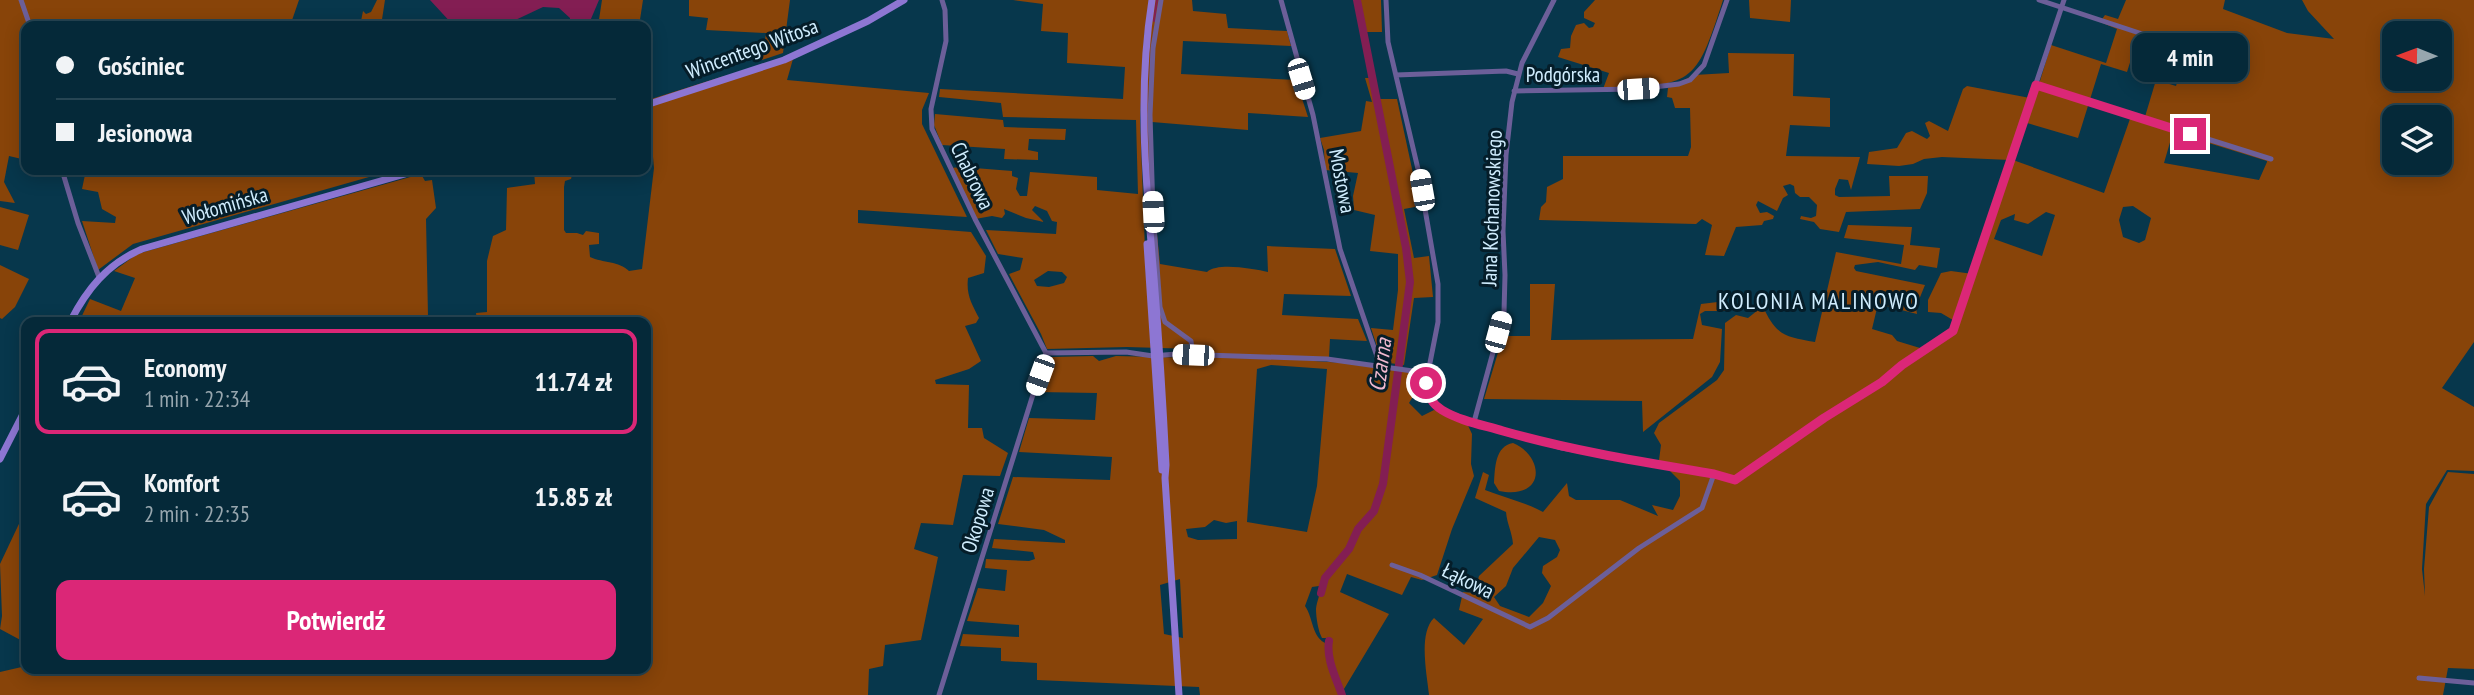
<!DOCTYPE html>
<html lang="pl">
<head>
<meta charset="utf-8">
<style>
	:root { --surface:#052939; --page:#0e3141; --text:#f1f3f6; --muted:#97a6ae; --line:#264553; --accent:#db2777 }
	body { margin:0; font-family:"PT Sans Narrow",sans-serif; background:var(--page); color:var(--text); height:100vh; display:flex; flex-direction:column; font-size:26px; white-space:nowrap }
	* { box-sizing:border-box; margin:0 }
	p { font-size:23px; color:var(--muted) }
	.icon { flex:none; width:38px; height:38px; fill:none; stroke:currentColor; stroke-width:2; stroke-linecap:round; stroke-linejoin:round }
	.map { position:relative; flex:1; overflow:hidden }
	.side { position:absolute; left:21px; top:317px; width:630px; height:357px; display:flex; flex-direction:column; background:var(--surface); border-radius:14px; box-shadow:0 4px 18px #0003,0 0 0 2px var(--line) }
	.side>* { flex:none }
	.guide { position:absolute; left:21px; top:21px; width:630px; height:154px; border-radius:14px; box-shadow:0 4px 18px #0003,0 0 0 2px var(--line); display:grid; align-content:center; height:154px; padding:0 35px; background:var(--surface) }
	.needle { width:46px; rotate:271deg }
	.buttons { position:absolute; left:2382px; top:21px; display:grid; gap:14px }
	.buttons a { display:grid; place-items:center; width:70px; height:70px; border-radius:14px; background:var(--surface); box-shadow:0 4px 18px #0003,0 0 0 2px var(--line); font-size:35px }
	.end { position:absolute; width:32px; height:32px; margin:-16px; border:9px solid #db2777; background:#fff; box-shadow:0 0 0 4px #fff }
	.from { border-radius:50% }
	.bubble { position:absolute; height:49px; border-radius:14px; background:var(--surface); box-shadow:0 4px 18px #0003,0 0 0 2px var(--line); font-size:23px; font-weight:800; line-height:49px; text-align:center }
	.car { position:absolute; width:21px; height:42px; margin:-21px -10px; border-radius:9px; box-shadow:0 0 5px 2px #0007; background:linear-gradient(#fff 24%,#345 0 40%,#fff 0 76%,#345 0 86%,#fff 0) }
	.guide b { display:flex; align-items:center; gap:24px; height:66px; font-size:26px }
	.guide b+b { border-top:2px solid var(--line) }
	.guide i { width:18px; height:18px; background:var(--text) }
	ul { padding:12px 0 0; list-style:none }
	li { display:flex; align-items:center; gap:21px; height:105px; margin:0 14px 10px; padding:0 21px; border:4px solid transparent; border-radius:14px }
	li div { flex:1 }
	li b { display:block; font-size:26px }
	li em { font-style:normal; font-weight:800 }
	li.active { border-color:var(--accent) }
	li>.icon { width:63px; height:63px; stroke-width:1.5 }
	.button { display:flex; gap:14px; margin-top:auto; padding:14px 35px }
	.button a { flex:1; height:80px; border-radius:14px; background:var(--accent); color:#fff; font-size:28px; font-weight:800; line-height:80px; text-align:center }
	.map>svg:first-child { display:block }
</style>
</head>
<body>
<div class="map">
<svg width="2474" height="695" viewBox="0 0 2474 695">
	<rect width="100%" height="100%" fill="#07374c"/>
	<path fill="#884409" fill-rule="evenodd" d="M0 0H299L290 26H26V160L9 156 4 182 15 203 0 201Z
		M377 0H385L381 26H360L363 11 366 14 371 12Z
		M602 0H643L639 26H598Z
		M689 0H790L783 53 762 60 766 33 706 30 708 18 689 16Z
		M1013 0H1149L1144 39 1140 120 1146 276H1155L1147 164 1146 71 1154 0H1192L1193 11 1226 14 1228 28 1287 31 1291 46 1183 41 1181 74 1296 80 1308 117 1248 113V130L1152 122 1153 194 1160 264 1207 272C1218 262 1254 269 1268 272L1267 246 1335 249 1351 296 1284 294 1282 315 1358 319 1367 341 1330 339 1329 357 1314 361 1344 363 1422 374 1420 385 1409 403 1422 416 1434 410 1465 419 1472 434 1471 464 1474 476 1452 529 1437 575 1422 580 1411 577 1402 595 1347 574 1340 592 1389 614 1344 689 1345 695H1200L1199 687 1037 680V663L1001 661V648L960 646 963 634 1019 637V625L967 621 978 588 1005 591 1007 570 985 568 986 559 1029 561 1035 559 1033 552 992 548 994 539 1065 543V540L1044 530 998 524 1013 477 1110 480 1112 457 1019 452 1029 418 1095 420 1097 393 1038 392 1048 362 1052 357 1093 356 1099 361 1116 356 1198 358V350L1195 349 1127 347 1047 349 1041 334 1009 274 1020 270 1023 258 998 254 986 230 1056 234 1057 222 1052 221 1047 211 1035 206 1032 210 1044 222 1026 218 1004 209 1005 214 1002 218 992 216 975 219 950 168 962 167 1012 171V176L1018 178 1016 189 1020 196H1027L1030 172 1097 177V190L1138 194 1136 120 1003 117 1001 103 939 97 940 89 1123 99 1125 67 1067 63 1068 33 1041 31 1043 4ZM1048 271 1062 272 1067 277 1064 283 1049 287 1037 286 1034 280ZM1271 365 1327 369 1317 486 1307 532 1247 522 1257 369ZM1214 520 1226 523 1237 521V539L1198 540 1188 537 1186 529 1205 527ZM1180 579V580L1183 638 1164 634 1160 585ZM1319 586C1321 596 1317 599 1316 609 1316 617 1318 631 1322 638H1328L1331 645 1328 649H1325L1327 644C1311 637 1314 619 1305 606L1312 587Z
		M1360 0H1381L1382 32H1365Z
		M1595 0H1723C1695 87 1693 84 1603 89L1609 73 1558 57 1561 49 1570 48 1571 36 1576 25 1584 23 1589 28 1593 27 1595 23 1584 18V12Z
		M1737 0H1791L1790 22 1750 18 1749 0Z
		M2126 0H2225L2223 9 2287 33 2334 39 2308 11 2302 0H2474V342L2442 388 2474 407V471L2447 470 2426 504 2422 569 2425 596 2424 569 2429 507 2448 472 2474 474V669L2448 668 2443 695H1429C1427 675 1418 633 1434 618L1464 645 1483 619 1459 610 1463 592 1474 593 1479 576 1513 544C1512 532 1507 524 1506 512L1475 498 1483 472 1489 475 1485 490C1505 498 1525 502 1543 512L1567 483 1569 496 1576 500H1620L1658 516 1652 505 1673 510 1680 496V481L1659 460 1661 445 1654 433 1659 423 1717 380 1724 370 1725 323 1736 315 1748 318 1758 310 1765 311C1778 337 1788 337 1815 342L1836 252 1901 264 1904 245 1844 238 1848 225 1912 227 1910 245 1940 248 1937 268 1919 265 1915 270 1878 262 1855 265 1854 268 1856 271 1925 285 1916 307 1917 314 1878 304 1872 329 1892 335 1897 341 1920 348 1899 364 1951 333 1958 323 1941 313 1928 312V300L1941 273 1951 271 1973 274 2013 160 2104 193 2131 116 2144 120 2156 80 2176 86 2186 53 2177 45 2138 37 2127 72 2101 64 2078 138 2027 123 2051 45 2106 63 2117 29 2100 22 2105 15 2118 19ZM2394 33H2440V79H2394ZM2394 117H2440V163H2394ZM2173 132 2267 161V162L2259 180 2164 163ZM2133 206 2151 218 2145 240 2139 243 2123 237 2119 220 2123 207ZM2046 212 2055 215 2042 256 1994 239 2001 220 2015 214 2014 220 2028 224ZM1539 537 1555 540 1560 550 1557 557 1543 566 1542 573 1551 586 1543 603 1529 617 1500 606 1494 597 1506 586 1513 568Z
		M1728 53 1794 54 1793 96 1830 98V127L1790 125 1786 156 1860 157 1851 190 1848 180 1839 179 1835 189V195L1839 197 1890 196 1889 176H1928L1927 193 1920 209 1846 212 1839 232 1820 229 1814 222 1800 219 1801 216 1811 218 1816 216 1817 205 1809 197H1800L1795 193 1794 186 1790 184 1783 186 1788 195 1783 198 1777 211 1758 201 1756 205 1760 213 1767 212 1774 216 1773 219 1764 221 1762 225 1736 227 1724 256 1705 255 1712 225 1702 219 1696 224 1539 220 1541 207 1546 202 1547 187 1563 179V156H1688L1691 147 1690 108H1675L1672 98 1667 97 1668 88 1694 75 1729 73Z
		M793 59 787 80 929 93 922 110V124L967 217 858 210V223L971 232 986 256 984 273 968 278C966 295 972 304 979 318L976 323 965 326 981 361 969 369 935 380 936 384 969 385 968 428H982L984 438 1008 453 1000 476 963 475 953 525 921 523 914 549 938 557 921 640 885 645 883 666 869 669 868 695H0V672L26 666V668H646V322H477L476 313 487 312V261L493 236 506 230 507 188 535 184 534 171 567 170 572 175 571 179 565 181 564 187V230L566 233H577L583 235 586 231 599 233V244L589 245 590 257C603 263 619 261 629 271L642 269 654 168 648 100 721 77Z
		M1365 78H1372L1397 210 1399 209 1378 99H1397L1420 206 1404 209 1414 258 1429 256 1433 297 1414 298 1404 365 1382 362 1371 328 1393 330 1398 290V254L1370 251 1375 215 1354 210 1353 196 1358 173 1325 170 1324 150 1320 138 1361 131 1366 101 1372 102Z
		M1967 86 2030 98 2010 160 1942 157 1924 159 1913 164 1899 166 1867 164 1869 152 1897 148 1906 133 1912 131 1927 139 1930 136 1925 123 1929 121 1948 131 1963 89Z
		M935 114 1003 120 1004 127 1066 129 1065 140 1029 139 1028 150 1038 152V160L1004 159 1005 149 942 145 934 125Z
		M86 170H367L369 177 133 244 98 270 82 221 115 223 116 217 102 209 98 192 82 189Z
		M421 174 425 181 432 180 436 208 426 219 428 316H449L450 322H79L90 299 121 311 135 278 114 271 137 254Z
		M0 207 29 215 18 250 0 245Z
		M0 265 29 279 15 307 2 319 0 318Z
		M1530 284H1555L1551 340 1693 339 1701 304 1726 301 1725 311H1705L1700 314 1702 325 1722 329 1720 362 1712 377 1643 432 1642 401 1484 399 1503 336H1530Z
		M1513 443C1544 456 1547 500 1499 491L1494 483C1495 468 1495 446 1513 443Z
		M26 509V643L0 629 2 616 0 564Z"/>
	<path fill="#831e53" d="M430 0H599L588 26H570V18L559 8 543 7 507 24V26H454Z"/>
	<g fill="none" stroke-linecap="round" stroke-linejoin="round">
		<path stroke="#831e53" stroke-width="2" d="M1154 21 1157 0"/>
		<path stroke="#831e53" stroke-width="8" d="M1321 593 1325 578 1349 549 1358 529 1374 511 1383 484 1410 282 1406 248 1357 0
			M1329 641C1326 659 1336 678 1342 695"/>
		<path stroke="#6c5f99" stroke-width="5" d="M21 0 30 26
			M942 0 945 10 946 41 931 109 932 129 975 219 1046 353
			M1161 0 1153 48 1150 115 1153 212 1160 307 1165 322 1191 341 1193 355
			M1281 0 1313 115 1340 249 1380 365
			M1386 0 1388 42 1418 169 1438 284V322L1426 383 1431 400 1441 410 1474 422 1562 448 1714 474 1735 480 1813 426 1882 382 1902 365 1953 331 2064 0
			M2039 0 2197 52
			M1396 75 1506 71 1518 74
			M2036 85 2271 159
			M1514 91 1638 89 1679 84 1690 80 1704 65 1727 0
			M62 170 78 223 99 277
			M1046 353 1126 352 1153 356 1176 354 1327 359 1427 373
			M1474 422 1504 312 1505 275 1503 231 1506 155 1512 102 1522 63 1554 0
			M1392 565 1420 575 1530 627 1548 618 1639 548 1702 508 1714 474
			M2419 678 2474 683
			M939 695 1046 353"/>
		<path stroke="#8d76d3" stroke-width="7" d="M1152 0C1137 94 1146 184 1154 278 1159 340 1163 403 1166 465L1165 478 1179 695
			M646 105 784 60 868 21 904 0
			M1147 244 1162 470
			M70 322C87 289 107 264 142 249L419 170
			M0 459 26 408"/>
	</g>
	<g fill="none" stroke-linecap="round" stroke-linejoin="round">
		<path stroke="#db2777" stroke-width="9" d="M1426 383C1427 395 1432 404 1442 410 1460 421 1483 425 1503 431 1573 451 1643 462 1714 474L1735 480 1824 418 1882 382 1902 365 1953 331 2036 85 2190 134"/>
	</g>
	<g text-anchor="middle" stroke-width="6" stroke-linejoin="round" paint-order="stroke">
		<g font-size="21" fill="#d0edfe" stroke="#051d29">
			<text transform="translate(752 49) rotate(-20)" y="7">Wincentego Witosa</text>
			<text x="1563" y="82">Podgórska</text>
			<text transform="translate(972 176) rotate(64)" y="7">Chabrowa</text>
			<text transform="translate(1342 181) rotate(79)" y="7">Mostowa</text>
			<text transform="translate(225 206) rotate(-16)" y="7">Wołomińska</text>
			<text transform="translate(1492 208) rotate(-88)" y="7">Jana Kochanowskiego</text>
			<text transform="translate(978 520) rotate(-73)" y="7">Okopowa</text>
			<text transform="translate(1468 581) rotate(26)" y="7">Łąkowa</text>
		</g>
		<g font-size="23" letter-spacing="2" fill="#d0edfe" stroke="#051d29">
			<text x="1819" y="309">KOLONIA MALINOWO</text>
		</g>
		<g font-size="23" font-style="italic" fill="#efb8ce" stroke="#051d29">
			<text transform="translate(1380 365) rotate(-82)" y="8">Czarna</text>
		</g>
	</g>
</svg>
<div class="buttons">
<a><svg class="needle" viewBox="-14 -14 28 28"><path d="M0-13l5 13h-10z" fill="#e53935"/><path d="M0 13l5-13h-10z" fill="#97a6ae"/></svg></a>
<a><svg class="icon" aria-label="layers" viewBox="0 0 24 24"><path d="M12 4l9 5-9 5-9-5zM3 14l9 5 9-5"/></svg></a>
</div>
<i class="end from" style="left:1426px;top:383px"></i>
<i class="end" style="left:2190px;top:134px"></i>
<div class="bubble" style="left:2132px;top:33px;width:116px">4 min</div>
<i class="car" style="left:1301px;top:79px;rotate:163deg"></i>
<i class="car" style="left:1638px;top:89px;rotate:86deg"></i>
<i class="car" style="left:1422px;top:190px;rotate:350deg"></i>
<i class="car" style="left:1153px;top:212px;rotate:357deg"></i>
<i class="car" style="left:1498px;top:332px;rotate:15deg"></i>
<i class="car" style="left:1193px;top:355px;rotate:272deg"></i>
<i class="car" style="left:1040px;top:375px;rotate:200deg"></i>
<div class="guide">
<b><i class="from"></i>Gościniec</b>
<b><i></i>Jesionowa</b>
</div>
<section class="side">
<ul>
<li class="active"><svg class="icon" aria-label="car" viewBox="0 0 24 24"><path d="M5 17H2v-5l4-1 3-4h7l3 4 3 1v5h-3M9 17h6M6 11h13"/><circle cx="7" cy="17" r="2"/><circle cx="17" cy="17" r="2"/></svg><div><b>Economy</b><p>1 min · 22:34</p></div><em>11.74 zł</em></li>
<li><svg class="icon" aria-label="car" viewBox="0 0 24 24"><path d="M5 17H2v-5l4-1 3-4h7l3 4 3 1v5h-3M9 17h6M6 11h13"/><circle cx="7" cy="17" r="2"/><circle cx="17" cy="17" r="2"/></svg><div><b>Komfort</b><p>2 min · 22:35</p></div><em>15.85 zł</em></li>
</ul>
<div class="button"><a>Potwierdź</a></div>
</section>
</div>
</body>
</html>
